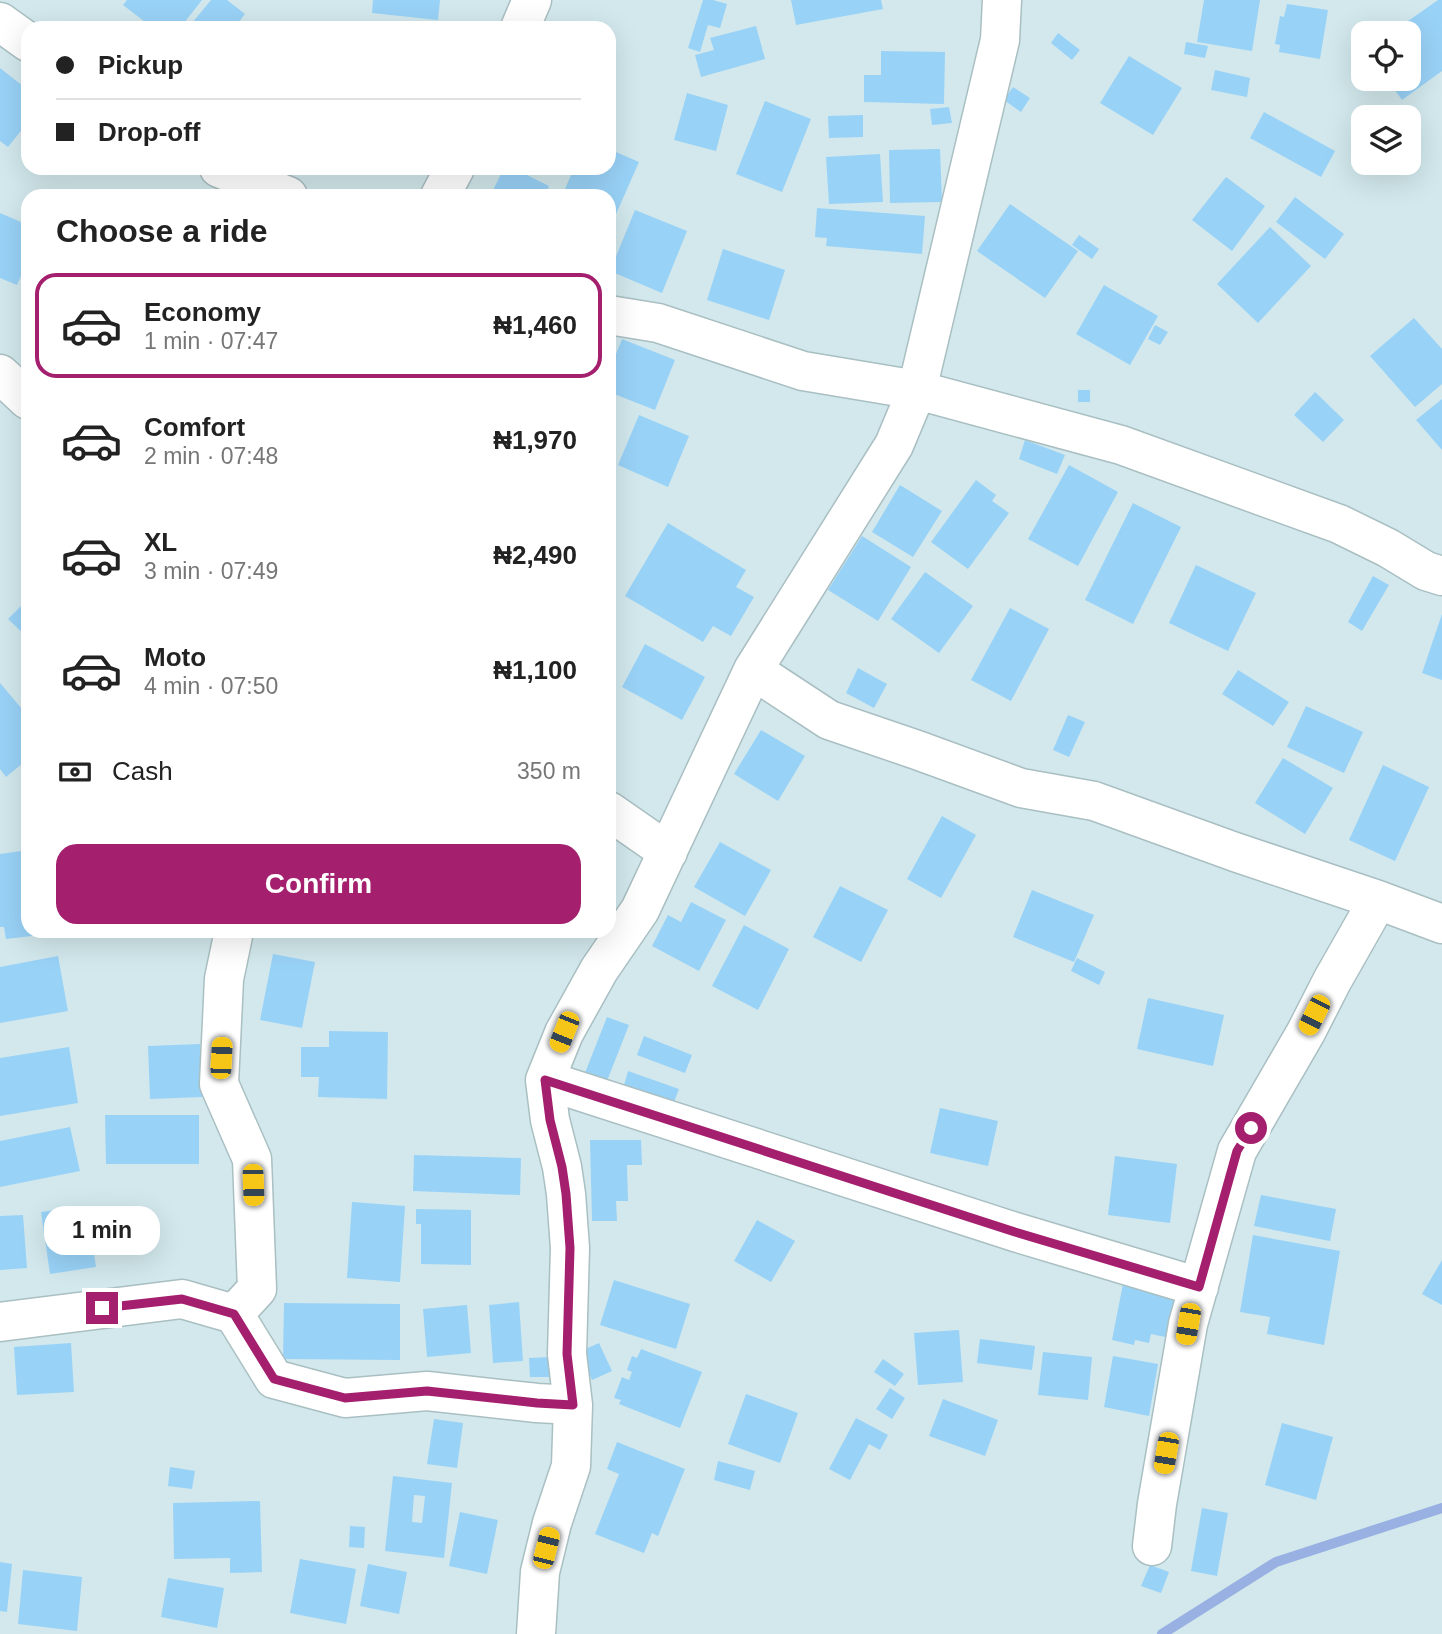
<!DOCTYPE html>
<html lang="en">
<head>
<meta charset="utf-8">
<style>
	:root { --surface:#fff; --page:#f6f6f6; --text:#222; --muted:#767676; --line:#e0e0e0; --accent:#a4206e }
	body { margin:0; font-family:Helvetica,sans-serif; background:var(--page); color:var(--text); height:100vh; display:flex; flex-direction:column; font-size:26px; white-space:nowrap }
	* { box-sizing:border-box; margin:0 }
	p { font-size:23px; color:var(--muted) }
	.icon { flex:none; width:38px; height:38px; fill:none; stroke:currentColor; stroke-width:2; stroke-linecap:round; stroke-linejoin:round }
	.map { position:relative; flex:1; overflow:hidden }
	.sheet { position:absolute; left:21px; top:189px; width:595px; height:749px; display:flex; flex-direction:column; background:var(--surface); border-radius:21px; box-shadow:0 7px 28px #0002 }
	.sheet>* { flex:none }
	.hud { position:absolute; left:21px; top:21px; width:595px; height:154px; border-radius:21px; box-shadow:0 7px 28px #0002; display:grid; align-content:center; height:154px; padding:0 35px; background:var(--surface) }
	.controls { position:absolute; left:1351px; top:21px; display:grid; gap:14px }
	.controls a { display:grid; place-items:center; width:70px; height:70px; border-radius:14px; background:var(--surface); box-shadow:0 7px 28px #0002; font-size:35px }
	.end { position:absolute; width:32px; height:32px; margin:-16px; border:9px solid #a4206e; background:#fff; box-shadow:0 0 0 4px #fff }
	.from { border-radius:50% }
	.bubble { position:absolute; height:49px; border-radius:21px; background:var(--surface); box-shadow:0 7px 28px #0002; font-size:23px; font-weight:700; line-height:49px; text-align:center }
	.car { position:absolute; width:21px; height:42px; margin:-21px -10px; border-radius:9px; box-shadow:0 0 5px 2px #0007; background:linear-gradient(#f5c518 24%,#345 0 40%,#f5c518 0 76%,#345 0 86%,#f5c518 0) }
	.hud b { display:flex; align-items:center; gap:24px; height:66px; font-size:26px }
	.hud b+b { border-top:2px solid var(--line) }
	.hud i { width:18px; height:18px; background:var(--text) }
	ul { padding:0; list-style:none }
	li { display:flex; align-items:center; gap:21px; height:105px; margin:0 14px 10px; padding:0 21px; border:4px solid transparent; border-radius:21px }
	li div { flex:1 }
	li b { display:block; font-size:26px }
	li em { font-style:normal; font-weight:700 }
	li.selected { border-color:var(--accent) }
	li>.icon { width:63px; height:63px; stroke-width:1.5 }
	h2 { padding:0 35px; font-size:32px; line-height:84px }
	.pay { display:flex; align-items:center; gap:18px; height:77px; padding:0 35px; font-size:26px }
	.pay p { margin-inline-start:auto }
	.cta { display:flex; gap:14px; margin-top:auto; padding:14px 35px }
	.cta a { flex:1; height:80px; border-radius:21px; background:var(--accent); color:#fff; font-size:28px; font-weight:700; line-height:80px; text-align:center }
	.map>svg:first-child { display:block }
</style>
</head>
<body>
<div class="map">
<svg width="1442" height="1634" viewBox="0 0 1442 1634">
	<rect width="100%" height="100%" fill="#d2e8ec"/>
	<g fill="none" stroke-linecap="round" stroke-linejoin="round">
		<path stroke="#98b0e2" stroke-width="10" d="M1162 1634 1276 1562 1442 1508"/>
	</g>
	<path fill="#99d2f7" fill-rule="evenodd" d="M127 0H202L180 28H153L123 5Z
		M211 0H227L245 14 234 28H188Z
		M373 0H440L438 20 372 13Z
		M703 0H713L727 4 720 28 708 25 700 52 688 48Z
		M791 0H881L883 9 796 25Z
		M1204 0H1260L1252 51 1197 42Z
		M1438 0H1442V71L1402 100 1387 79H1409V33H1391Z
		M1287 4 1328 10 1320 59 1279 52 1280 45 1275 44 1280 16 1284 17Z
		M564 21 602 27V28H563Z
		M756 26 765 59 701 77 695 55 714 50 710 38Z
		M1058 33 1080 50 1072 60 1051 43Z
		M1186 42 1208 46 1205 58 1184 54Z
		M881 51 945 52 944 104 864 102V75H881Z
		M1129 56 1182 88 1153 135 1100 103Z
		M0 68 28 90V122L8 147 0 141Z
		M1215 70 1250 78 1247 97 1211 90Z
		M1013 87 1030 98 1021 112 1004 100Z
		M687 93 728 105 716 151 674 140Z
		M765 101 811 119 782 192 736 174Z
		M949 107 952 123 932 125 930 109Z
		M1264 112 1335 151 1321 177 1250 138Z
		M863 115V137L829 138 828 116Z
		M609 149 639 162 609 230V196H562L574 168H609Z
		M940 149 942 202 890 203 889 150Z
		M880 154 883 202 829 204 826 157Z
		M504 168H513L549 186 545 196H490Z
		M1226 177 1265 206 1232 251 1192 220Z
		M1295 197 1344 234 1325 259 1276 222Z
		M1010 204 1078 251 1045 298 977 251Z
		M817 208 925 216 922 254 826 246 827 238 815 237Z
		M635 210 687 231 662 293 610 271Z
		M0 213 28 225V260L17 285 0 278Z
		M1270 227 1311 266 1258 323 1217 284Z
		M1079 235 1099 249 1092 259 1072 245Z
		M723 249 785 270 769 320 707 300Z
		M1104 285 1158 316 1130 365 1076 334Z
		M1414 318 1442 349V384L1415 407 1370 356Z
		M1155 325 1168 332 1160 345 1148 339Z
		M622 339 675 360 655 410 609 392V369H610Z
		M1078 390H1090V402H1078Z
		M1315 392 1344 420 1323 442 1294 415Z
		M1442 399V450L1416 420Z
		M639 415 689 436 668 487 618 465Z
		M1025 440 1065 455 1057 474 1019 459Z
		M1069 465 1118 492 1078 566 1028 539Z
		M976 480 996 495 992 501 1009 513 968 569 931 542Z
		M900 485 942 511 913 557 872 532Z
		M1133 503 1181 527 1133 624 1085 600Z
		M668 523 746 570 736 587 754 597 731 636 713 626 703 642 625 596Z
		M862 536 911 567 878 621 828 590Z
		M1196 565 1256 593 1228 651 1169 623Z
		M925 572 973 606 939 653 891 619Z
		M1373 576 1389 585 1362 631 1348 622Z
		M28 599V638L8 619Z
		M1010 608 1049 629 1011 701 971 680Z
		M1442 614V680L1422 673Z
		M645 644 705 677 682 720 622 687Z
		M858 668 887 684 874 708 846 693Z
		M1238 670 1289 702 1273 726 1222 694Z
		M0 683 28 716V759L6 777 0 769Z
		M1306 706 1363 732 1344 773 1287 747Z
		M1068 715 1085 722 1069 757 1053 750Z
		M761 730 805 756 778 801 734 774Z
		M1283 758 1333 788 1305 834 1255 803Z
		M1383 765 1429 787 1395 861 1349 840Z
		M942 816 976 835 941 898 907 879Z
		M720 842 771 870 745 916 694 887Z
		M28 850V931H57L58 933 6 939 4 927H0V854Z
		M609 861H611L614 906 609 907Z
		M840 886 888 910 861 962 813 937Z
		M1032 890 1094 915 1074 962 1013 937Z
		M691 902 726 920 699 971 652 946 668 915 681 922Z
		M744 925 789 949 758 1010 712 986Z
		M273 954 315 962 302 1028 260 1020Z
		M58 956 68 1011 0 1023V967Z
		M1077 958 1105 972 1099 985 1071 971Z
		M1148 998 1224 1015 1213 1066 1137 1049Z
		M607 1017 629 1025 605 1086 583 1078Z
		M329 1031 388 1032 387 1099 318 1097 319 1077H301V1047H329Z
		M644 1036 692 1055 685 1073 637 1055Z
		M200 1044 202 1097 150 1099 148 1046Z
		M69 1047 78 1103 0 1116V1058Z
		M628 1071 679 1089 674 1102 624 1085Z
		M940 1108 998 1121 988 1166 930 1153Z
		M105 1115H199V1164H106Z
		M70 1127 80 1171 0 1187V1141Z
		M590 1140H641L642 1165H627L628 1201H616L617 1221H592Z
		M414 1155 521 1158 520 1195 413 1191Z
		M1115 1156 1177 1164 1170 1223 1108 1215Z
		M1261 1195 1336 1209 1330 1241 1254 1226Z
		M352 1202 405 1206 400 1282 347 1278Z
		M87 1206 96 1267 50 1274 41 1212Z
		M416 1209 471 1210V1265L421 1264V1224H416Z
		M23 1215 27 1268 0 1270V1216Z
		M757 1220 795 1241 771 1282 734 1261Z
		M1253 1235 1340 1251 1324 1345 1267 1334 1270 1317 1240 1312Z
		M1442 1260V1305L1422 1294Z
		M614 1280 690 1304 676 1349 600 1325Z
		M1123 1284 1179 1295 1170 1338 1151 1334 1149 1343 1135 1340 1134 1345 1112 1340Z
		M519 1302 523 1361 493 1363 489 1305Z
		M284 1303 400 1304V1360L283 1359Z
		M467 1305 471 1353 427 1357 423 1309Z
		M959 1330 963 1382 918 1385 914 1333Z
		M980 1339 1035 1346 1032 1370 977 1363Z
		M71 1343 74 1392 17 1395 14 1347Z
		M599 1343 612 1371 592 1380 579 1352Z
		M641 1349 702 1372 680 1428 619 1404 621 1400 614 1398 622 1377 629 1380 632 1372 627 1370 632 1356 637 1358Z
		M1043 1352 1092 1357 1088 1400 1038 1395Z
		M1113 1356 1158 1364 1149 1416 1104 1407Z
		M551 1357 552 1377H530L529 1358Z
		M883 1359 904 1374 895 1386 874 1372Z
		M890 1388 905 1398 892 1419 876 1409Z
		M746 1394 798 1413 780 1463 728 1444Z
		M943 1399 998 1420 985 1456 929 1436Z
		M856 1418 888 1435 880 1450 869 1444 850 1480 829 1469Z
		M434 1419 463 1423 457 1468 427 1464Z
		M1282 1423 1333 1437 1316 1500 1265 1485Z
		M617 1442 685 1469 658 1536 652 1533 644 1553 595 1534 619 1474 607 1469Z
		M718 1461 755 1471 750 1490 714 1480Z
		M170 1467 195 1471 192 1489 168 1486Z
		M393 1476 452 1483 444 1558 385 1551ZM414 1495 425 1496 422 1523 412 1522Z
		M260 1501 262 1572 230 1573V1558L174 1559 173 1503Z
		M1202 1508 1228 1513 1217 1576 1191 1571Z
		M460 1512 498 1520 487 1574 449 1566Z
		M350 1526 365 1527 364 1548 349 1547Z
		M300 1559 356 1569 346 1624 290 1613Z
		M0 1562 12 1564 7 1612 0 1611Z
		M368 1564 407 1572 399 1614 360 1606Z
		M1150 1565 1169 1572 1161 1593 1141 1586Z
		M23 1570 82 1577 77 1631 18 1624Z
		M168 1578 224 1588 217 1628 161 1617Z"/>
	<g fill="none" stroke-linecap="round" stroke-linejoin="round">
		<defs>
			<path id="street" d="M0 22 28 42
				M520 28 532 0
				M219 168 288 196
				M440 196 455 168
				M609 315 658 323 803 371 917 390 1121 445 1339 524 1388 548 1426 571 1442 576
				M0 374 28 400
				M753 670 829 720 917 750 1021 788 1094 801 1235 852 1378 900 1332 981 1306 1032 1237 1151 1188 1324 1157 1504 1152 1546
				M609 811 668 852
				M1378 900 1442 924
				M545 1080 1015 1232 1199 1287
				M234 1314 257 1289 252 1159 219 1084 224 979 234 931
				M0 1322 182 1299 234 1314 274 1379 345 1398 427 1391 537 1403 573 1405
				M536 1634 540 1572 552 1523 571 1466 573 1405 567 1354 570 1248 566 1194 562 1167 550 1120 545 1080 564 1033 599 970 640 910 753 670 894 445 917 390 1000 40 1002 0"/>
		</defs>
		<use href="#street" stroke="#a9bfc2" stroke-width="41"/>
		<use href="#street" stroke="#fff" stroke-width="38"/>
	</g>
	<g fill="none" stroke-linecap="round" stroke-linejoin="round">
		<path stroke="#a4206e" stroke-width="9" d="M102 1308 182 1299 234 1314 274 1379 345 1398 427 1391 537 1403 573 1405 567 1354 570 1248 566 1194 562 1167 550 1120 545 1080 1015 1232 1199 1287 1237 1151 1251 1128"/>
	</g>
</svg>
<div class="controls">
<a><svg class="icon" aria-label="locate" viewBox="0 0 24 24"><circle cx="12" cy="12" r="6"/><path d="M12 2v4M12 18v4M2 12h4M18 12h4"/></svg></a>
<a><svg class="icon" aria-label="layers" viewBox="0 0 24 24"><path d="M12 4l9 5-9 5-9-5zM3 14l9 5 9-5"/></svg></a>
</div>
<i class="end from" style="left:1251px;top:1128px"></i>
<i class="end" style="left:102px;top:1308px"></i>
<div class="bubble" style="left:44px;top:1206px;width:116px">1 min</div>
<i class="car" style="left:1314px;top:1015px;rotate:207deg"></i>
<i class="car" style="left:564px;top:1032px;rotate:202deg"></i>
<i class="car" style="left:221px;top:1058px;rotate:3deg"></i>
<i class="car" style="left:253px;top:1185px;rotate:178deg"></i>
<i class="car" style="left:1188px;top:1324px;rotate:190deg"></i>
<i class="car" style="left:1166px;top:1453px;rotate:190deg"></i>
<i class="car" style="left:546px;top:1548px;rotate:14deg"></i>
<div class="hud">
<b><i class="from"></i>Pickup</b>
<b><i></i>Drop-off</b>
</div>
<section class="sheet">
<h2>Choose a ride</h2>
<ul>
<li class="selected"><svg class="icon" aria-label="car" viewBox="0 0 24 24"><path d="M5 17H2v-5l4-1 3-4h7l3 4 3 1v5h-3M9 17h6M6 11h13"/><circle cx="7" cy="17" r="2"/><circle cx="17" cy="17" r="2"/></svg><div><b>Economy</b><p>1 min · 07:47</p></div><em>₦1,460</em></li>
<li><svg class="icon" aria-label="car" viewBox="0 0 24 24"><path d="M5 17H2v-5l4-1 3-4h7l3 4 3 1v5h-3M9 17h6M6 11h13"/><circle cx="7" cy="17" r="2"/><circle cx="17" cy="17" r="2"/></svg><div><b>Comfort</b><p>2 min · 07:48</p></div><em>₦1,970</em></li>
<li><svg class="icon" aria-label="car" viewBox="0 0 24 24"><path d="M5 17H2v-5l4-1 3-4h7l3 4 3 1v5h-3M9 17h6M6 11h13"/><circle cx="7" cy="17" r="2"/><circle cx="17" cy="17" r="2"/></svg><div><b>XL</b><p>3 min · 07:49</p></div><em>₦2,490</em></li>
<li><svg class="icon" aria-label="car" viewBox="0 0 24 24"><path d="M5 17H2v-5l4-1 3-4h7l3 4 3 1v5h-3M9 17h6M6 11h13"/><circle cx="7" cy="17" r="2"/><circle cx="17" cy="17" r="2"/></svg><div><b>Moto</b><p>4 min · 07:50</p></div><em>₦1,100</em></li>
</ul>
<div class="pay"><svg class="icon" aria-label="cash" viewBox="0 0 24 24"><path d="M3 7h18v10H3z"/><circle cx="12" cy="12" r="2"/></svg>Cash<p>350 m</p></div>
<div class="cta"><a>Confirm</a></div>
</section>
</div>
</body>
</html>
